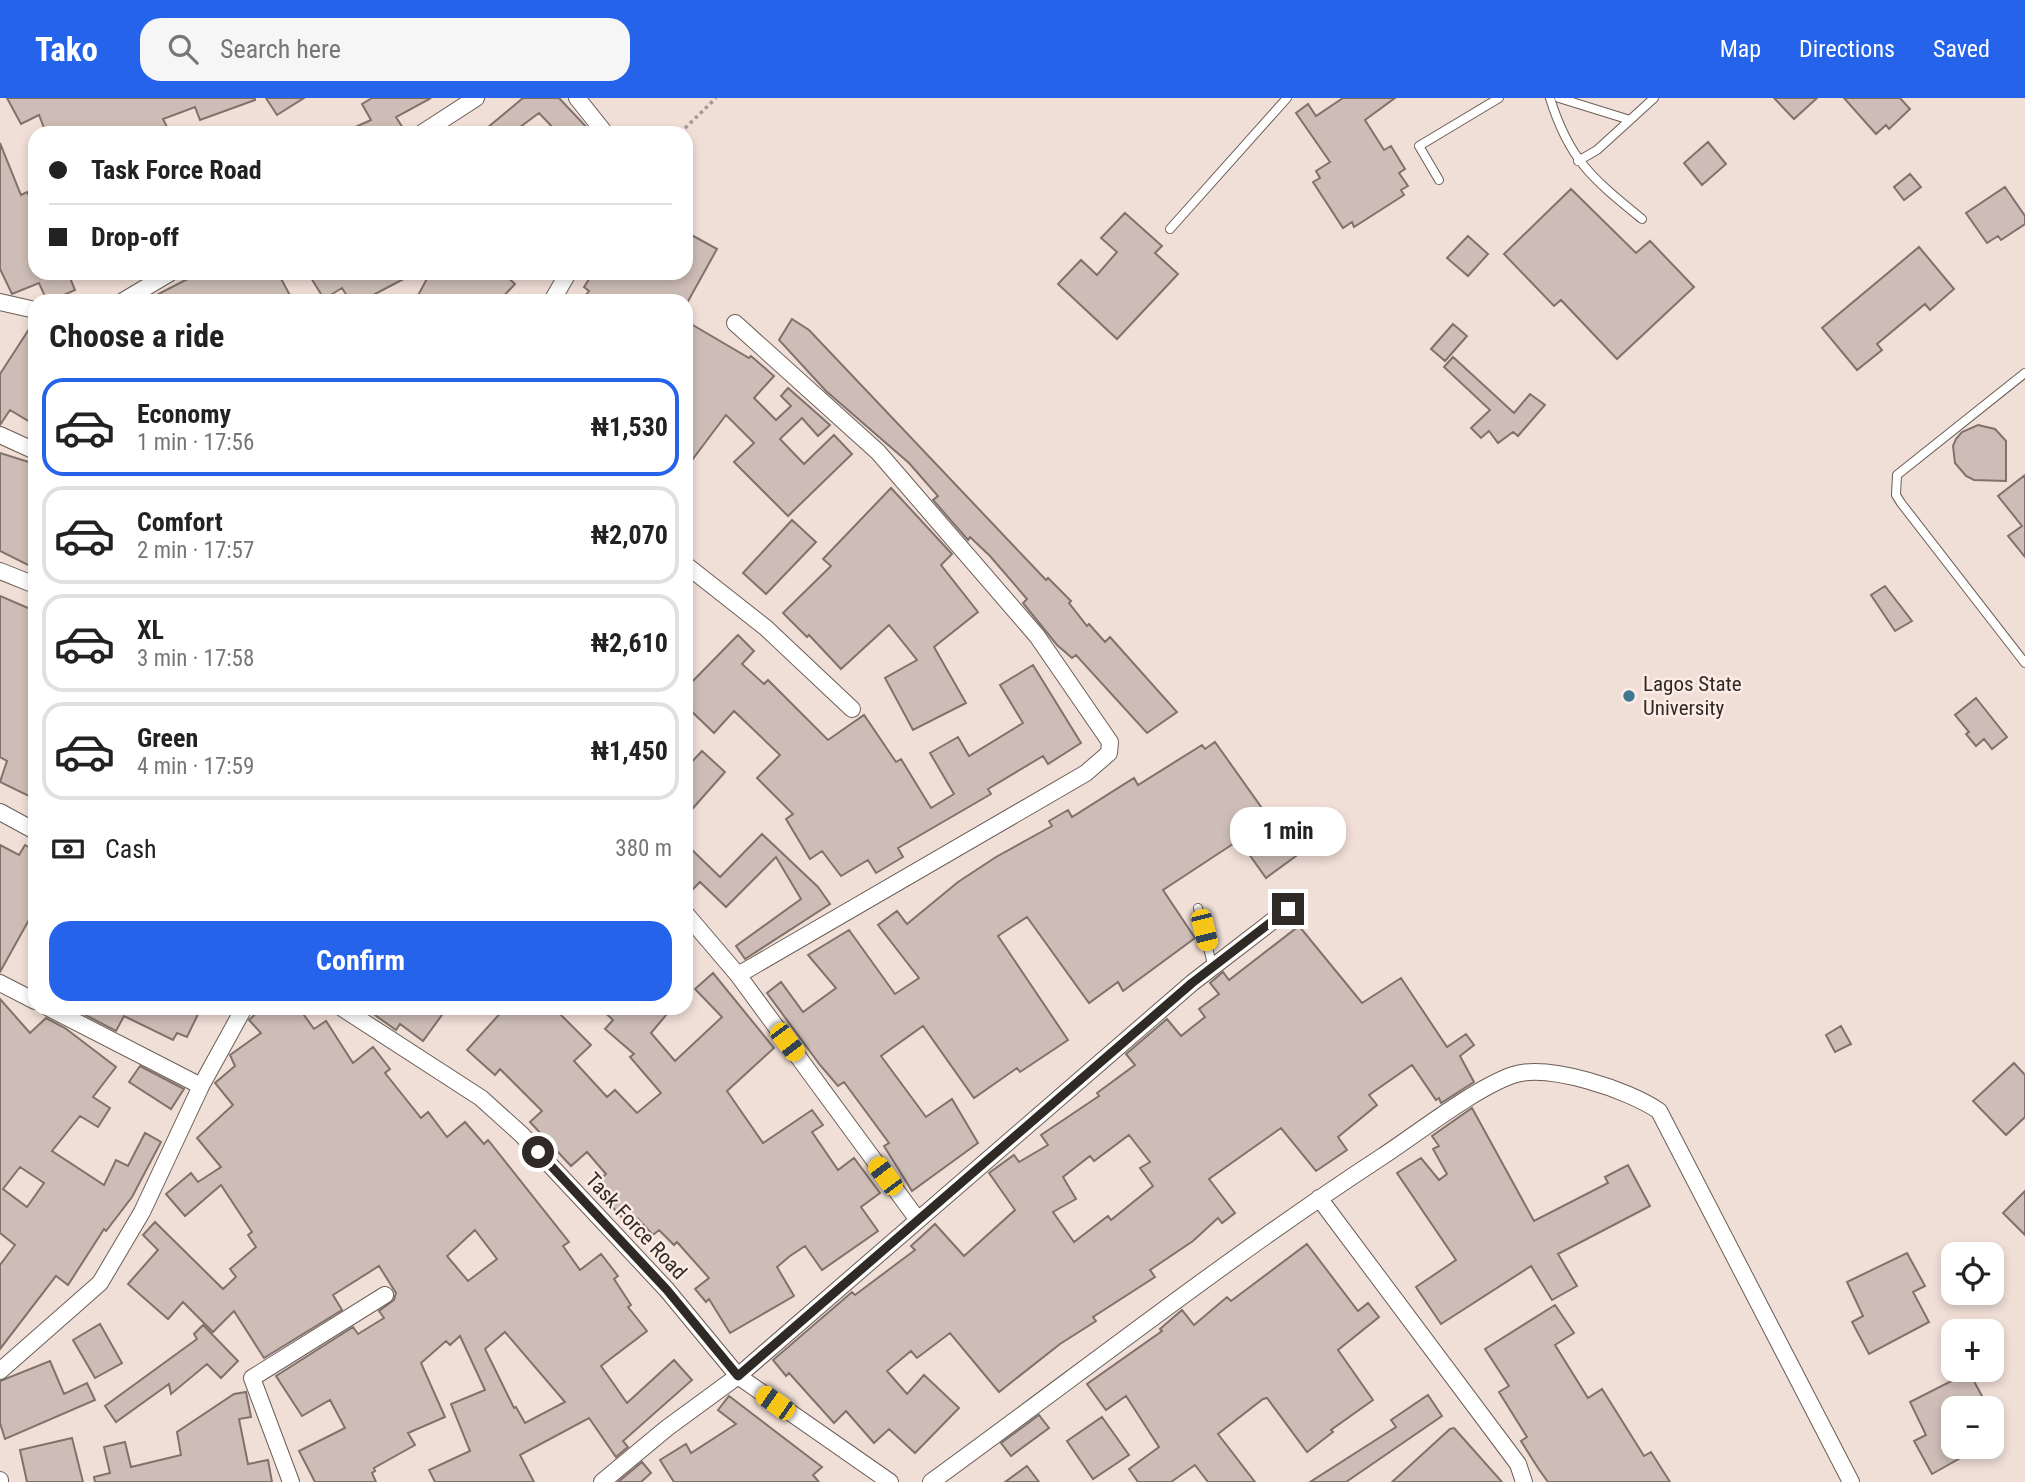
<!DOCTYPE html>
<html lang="en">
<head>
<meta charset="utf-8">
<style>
	:root { --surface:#fff; --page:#f6f6f6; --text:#222; --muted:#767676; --line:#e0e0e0; --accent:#2563eb }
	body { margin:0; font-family:"Roboto Condensed",sans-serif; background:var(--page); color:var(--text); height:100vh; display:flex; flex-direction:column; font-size:26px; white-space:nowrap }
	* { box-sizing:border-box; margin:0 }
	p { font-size:23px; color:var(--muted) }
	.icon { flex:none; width:38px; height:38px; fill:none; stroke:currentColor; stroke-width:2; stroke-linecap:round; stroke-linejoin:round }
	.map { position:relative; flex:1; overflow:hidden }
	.details { position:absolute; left:28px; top:196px; width:665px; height:721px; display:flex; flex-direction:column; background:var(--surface); border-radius:21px; box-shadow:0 4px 10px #0003 }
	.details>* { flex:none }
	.top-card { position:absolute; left:28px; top:28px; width:665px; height:154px; border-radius:21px; box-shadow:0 4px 10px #0003; display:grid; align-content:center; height:154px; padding:0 21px; background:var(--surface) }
	.tools { position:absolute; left:1941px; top:1144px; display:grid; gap:14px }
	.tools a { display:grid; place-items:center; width:63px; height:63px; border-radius:14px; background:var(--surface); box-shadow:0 4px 10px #0003; font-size:35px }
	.end { position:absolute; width:32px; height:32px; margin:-16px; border:9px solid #302a27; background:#fff; box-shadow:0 0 0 4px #fff }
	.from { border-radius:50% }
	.bubble { position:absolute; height:49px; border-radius:21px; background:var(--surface); box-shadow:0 4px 10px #0003; font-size:23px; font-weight:700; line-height:49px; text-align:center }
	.car { position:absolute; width:21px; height:42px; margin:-21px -10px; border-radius:9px; box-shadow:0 0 5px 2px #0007; background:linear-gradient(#f5c518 24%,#345 0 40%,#f5c518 0 76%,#345 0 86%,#f5c518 0) }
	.top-card b { display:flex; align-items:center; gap:24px; height:66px; font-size:26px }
	.top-card b+b { border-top:2px solid var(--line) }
	.top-card i { width:18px; height:18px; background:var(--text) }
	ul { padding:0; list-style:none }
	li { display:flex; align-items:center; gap:21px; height:98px; margin:0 14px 10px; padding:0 7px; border:4px solid var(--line); border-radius:21px }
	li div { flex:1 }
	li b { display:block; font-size:26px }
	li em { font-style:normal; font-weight:700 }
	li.active { border-color:var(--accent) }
	li>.icon { width:63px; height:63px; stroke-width:1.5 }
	h2 { padding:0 21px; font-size:32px; line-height:84px }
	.pay { display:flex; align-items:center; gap:18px; height:77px; padding:0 21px; font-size:26px }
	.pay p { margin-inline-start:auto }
	.cta { display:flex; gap:14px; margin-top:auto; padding:14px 21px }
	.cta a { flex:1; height:80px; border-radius:21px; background:var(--accent); color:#fff; font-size:28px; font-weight:700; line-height:80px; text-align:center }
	header { display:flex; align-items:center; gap:42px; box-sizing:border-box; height:98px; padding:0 35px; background:var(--accent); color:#fff }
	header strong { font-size:33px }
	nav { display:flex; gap:38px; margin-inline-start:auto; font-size:24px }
	.search { width:490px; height:63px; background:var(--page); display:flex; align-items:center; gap:18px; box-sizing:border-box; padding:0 24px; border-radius:21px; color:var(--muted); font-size:26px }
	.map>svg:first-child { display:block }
</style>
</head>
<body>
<header>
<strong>Tako</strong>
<div class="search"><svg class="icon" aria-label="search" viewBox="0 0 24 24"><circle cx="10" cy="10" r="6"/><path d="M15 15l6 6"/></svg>Search here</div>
<nav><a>Map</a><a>Directions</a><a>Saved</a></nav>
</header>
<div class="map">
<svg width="2025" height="1384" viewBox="0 0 2025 1384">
	<rect width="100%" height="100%" fill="#f0dfd7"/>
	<path fill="#cdbdb6" stroke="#80726b" stroke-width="2" fill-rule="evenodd" d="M7 0H255V2L200 22 195 9 163 21 170 35H46L39 17 21 26Z
		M266 0H304L277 17Z
		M372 0H431L396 19 406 35H342L371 22 362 6Z
		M523 0H559L592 35H558L539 15 512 35H481Z
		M1343 0H1395L1365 22 1384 52 1391 48 1405 71 1399 75 1408 88 1401 92 1404 97 1354 129 1352 124 1343 130 1313 84 1320 80 1316 73 1330 64 1296 15 1308 6 1316 18Z
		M1774 0H1817L1794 21Z
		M1844 0H1900L1910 11 1889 31 1886 27 1876 36Z
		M1708 44 1726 66 1702 87 1684 65Z
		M0 45 21 97 27 94 35 109V175H68L75 192 51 203H47L39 185 12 196 0 171Z
		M1910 76 1921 89 1904 102 1894 89Z
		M2005 89 2025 118V126L2001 142 1998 138 1987 145 1966 115Z
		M1571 91 1636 155 1650 143 1694 189 1617 261 1561 202 1554 208 1504 156Z
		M1125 115 1162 148 1155 155 1178 176 1117 241 1058 186 1081 162 1097 177 1117 154 1101 140Z
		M686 134 717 151 686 207V203H581L589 193 584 189 593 175H686Z
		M1468 138 1488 156 1468 178 1447 160Z
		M1919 149 1954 191 1930 212 1925 206 1877 246 1882 252 1857 272 1822 230Z
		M199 175H278L293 203H145Z
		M308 175H415L375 196 379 203H350L342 190 324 201Z
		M430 175H503L515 186 499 203H415Z
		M792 221 809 232 1046 482 1048 480 1071 503 1069 505 1087 528 1089 526 1105 544 1110 539 1177 614 1147 635 1076 557 1072 560 1057 547 1023 505 1027 501 990 458 970 439 968 442 933 402 938 398 909 365 826 293 779 242Z
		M35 222V327L10 312 0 327V276Z
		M686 223 749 260 751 258 774 278 754 300 776 322 791 308 781 298 788 290 830 327 818 338 802 320 780 341 804 366 834 337 852 356 788 418 734 364 754 345 726 317 686 370Z
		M1453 226 1467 238 1445 263 1431 251Z
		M1453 259 1514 315 1530 296 1545 307 1518 338 1513 334 1498 345 1489 333 1481 340 1471 330 1490 312 1444 269Z
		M1978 327 1995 331 2006 343V383L1974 382 1966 378 1955 365 1953 348 1956 341 1962 334Z
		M0 355 35 366V457L30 468 0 453Z
		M2025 377V459L2008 438 2022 428 1998 398Z
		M891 390 952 456 941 467 978 514 934 549 966 605 913 632 885 580 917 562 889 527 841 571 809 537 807 539 783 515 831 468 823 461Z
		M792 422 816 444 766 496 743 475Z
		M1885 488 1912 523 1895 533 1871 497Z
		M0 498 35 513V701L0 684 7 663 0 659Z
		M738 537 754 553 742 566 764 586 768 582 828 642 864 617 896 664 901 661 931 710 954 696 930 655 958 639 969 658 1023 625 1000 587 1033 567 1081 645 1048 666 1043 658 988 691 991 696 898 750 903 759 876 775 868 762 841 778 822 753 810 761 786 721 793 716 757 680 780 657 734 613 714 635 686 608V590Z
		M1976 600 2007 639 1992 651 1984 641 1976 648 1966 636 1969 634 1955 617Z
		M1215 644 1296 758 1266 780 1239 742 1163 792 1195 840 1123 893 1118 884 1089 905 1027 819 998 838 1068 942 1020 974 1017 970 974 1000 923 928 881 958 926 1019 952 1001 978 1045 912 1093 884 1048 889 1045 844 984 838 988 820 967 767 895 781 884 803 914 836 890 808 857 849 832 895 896 919 880 878 827 897 813 907 826 958 784 996 759 1052 728 1049 723 1068 712 1072 719 1134 680 1138 687 1202 647 1205 651Z
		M702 653 725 674 686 718V670Z
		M762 736 818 789 830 806 745 861 736 848 801 801 776 759 726 809 700 784 686 798V746L720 779Z
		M0 747 19 757 25 747 35 753V811L0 874Z
		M1299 828 1362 905 1401 880 1447 949 1466 936 1474 947 1460 958 1474 984 1441 1005 1439 1000 1436 1002 1412 967 1369 997 1377 1007 1338 1039 1347 1052 1316 1073 1281 1030 1209 1081 1235 1115 1222 1125 1218 1120 1193 1143 1150 1172 1155 1179 1093 1219 1096 1223 1060 1246 999 1294 950 1235 917 1260 911 1253 887 1273 907 1296 924 1277 959 1310 915 1355 889 1331 874 1345 846 1313 834 1325 789 1275 786 1278 773 1262 852 1194 855 1197 915 1152 911 1148 935 1126 964 1158 1015 1112 989 1075 1014 1057 1019 1064 1048 1047 1041 1037 1099 998 1097 995 1135 967 1126 956 1167 921 1181 938 1205 919 1199 911 1219 896 1210 885 1223 874 1229 882ZM1129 1037 1150 1064 1140 1070 1153 1088 1111 1122 1108 1118 1074 1144 1053 1114 1076 1101 1063 1079 1090 1058 1094 1063Z
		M713 875 774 950 727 993 763 1045 812 1012 823 1027 812 1034 838 1072 854 1060 880 1095 861 1109 878 1133 822 1172 805 1148 790 1158 777 1169 794 1198 730 1235 709 1201 706 1204 695 1191 709 1180 677 1144 674 1147 659 1132 653 1137 638 1121 630 1128 593 1088 606 1076 587 1054 571 1068 530 1024 542 1013 500 971 495 977 467 952 505 910H554L591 947 574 963 607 999 615 992 637 1015 661 995 630 959 634 956 605 931 613 922 600 910H672L651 935 675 963 722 919 695 891Z
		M0 901 30 935 46 920 65 930 116 969 93 999 110 1010 98 1029 80 1018 52 1053 104 1087 116 1062 128 1068 145 1035 161 1044 132 1099 106 1133 104 1131 68 1187 56 1178 0 1251V1167L15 1147 0 1135ZM20 1069 44 1085 27 1109 3 1091Z
		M72 910H201L187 939 177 935 173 942 124 918 116 933Z
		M262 910H299L314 931 326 923 353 965 373 949 390 971 385 975 421 1020 428 1014 447 1039 465 1024 484 1046 488 1042 569 1144 563 1148 580 1172 601 1156 618 1178 614 1181 631 1207 628 1209 647 1233 601 1268 627 1305 674 1262 692 1282 623 1343 628 1349 616 1359 589 1320 520 1357 534 1384H435L429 1372 470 1353 451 1306 485 1292 460 1238 450 1247 446 1243 421 1265 445 1319 408 1335 415 1347 374 1370 375 1373 372 1375 376 1384H315L299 1353 345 1330 330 1302 302 1318 276 1278 353 1229 358 1236 384 1220 379 1213 394 1202 396 1195 379 1168 333 1197 342 1212 264 1260 234 1213 213 1234 183 1204 168 1221 128 1186 158 1152 143 1137 155 1124 223 1191 236 1179 230 1171 256 1149 248 1137 252 1134 221 1087 185 1118 166 1096 191 1075 198 1084 221 1069 197 1040 233 1007 215 985 235 968 230 957 261 935 249 922ZM475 1132 497 1161 468 1183 447 1158ZM505 1234 565 1304 525 1325 516 1309 514 1310 485 1251Z
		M365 910H447L423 943 400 926 396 932Z
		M1841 928 1851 946 1835 954 1826 937Z
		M2014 965 2025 977V1019L2006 1037 1973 1003Z
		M140 968 184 991 171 1011 129 984Z
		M1472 1010 1534 1123 1608 1085 1605 1079 1628 1067 1650 1108 1558 1156 1577 1188 1552 1202 1531 1168 1441 1226 1416 1189 1456 1162 1397 1075 1421 1060 1439 1082 1447 1076 1433 1051 1439 1048 1432 1038Z
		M2025 1093V1137L2003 1115Z
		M1307 1146 1358 1213 1368 1205 1379 1219 1338 1252 1373 1302 1331 1332 1333 1334 1307 1354 1267 1300 1263 1301 1218 1336 1255 1384H1208L1195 1367 1171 1384H1138L1129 1371 1159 1349 1126 1298 1106 1312 1087 1286 1162 1233 1160 1231 1182 1212 1194 1227 1227 1199 1231 1203Z
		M1907 1155 1925 1188 1913 1194 1929 1224 1869 1256 1852 1224 1863 1218 1847 1184Z
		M1555 1207 1574 1235 1555 1247 1588 1300 1602 1291 1644 1358 1651 1354 1670 1384H1548L1538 1370 1521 1343 1527 1339 1499 1294 1509 1288 1485 1251Z
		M100 1226 122 1265 95 1280 73 1242Z
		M203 1227 238 1263 221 1280 207 1266 171 1296 169 1286 116 1324 105 1308 197 1241 194 1236Z
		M50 1263 64 1296 87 1285 95 1302 5 1341 0 1325V1283Z
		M1969 1274 1989 1311H1953V1349H1980L1932 1376 1914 1343 1926 1337 1910 1304Z
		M246 1294 251 1319 239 1321 248 1366 268 1362 272 1384H95L94 1379 110 1375 104 1349 125 1344 131 1369 181 1357 177 1334 234 1296Z
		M1428 1297 1442 1318 1346 1384H1310L1396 1329 1391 1322Z
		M729 1298 822 1369 813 1377 819 1384H674L660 1362 686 1346 691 1355 736 1326 718 1312Z
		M1039 1317 1049 1330 1011 1358 1001 1345Z
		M1102 1319 1129 1357 1093 1381 1067 1343Z
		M1454 1330 1502 1384H1392L1450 1331Z
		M72 1340 83 1384H27L20 1352Z
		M642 1364 651 1375 641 1384H618Z
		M1027 1368 1039 1384H1005Z"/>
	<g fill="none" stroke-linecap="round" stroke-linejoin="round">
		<defs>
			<path id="lane" d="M1550 0C1569 62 1593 81 1642 121
				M1559 0 1630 22 1654 0
				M1578 63 1597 52 1630 22
				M1439 82 1419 48 1499 0
				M1170 131 1287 0
				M2025 275 1897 377 1896 397 1901 405 2025 565
				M1198 810 1213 870"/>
			<path id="street" d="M577 0 605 35
				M422 35 476 0
				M123 203 170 175
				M552 203 568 175
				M0 204 35 212
				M735 225 878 354 1037 538 1110 644 1109 655 1086 675 738 877
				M0 337 35 353
				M686 467 766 530 852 611
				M0 473 35 487
				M0 714 35 733
				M686 816 738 877 918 1122
				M0 885 35 903
				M49 910 201 988
				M342 910 481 1000 522 1037 667 1192 738 1278 890 1384
				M1319 1100 1518 1366 1524 1384
				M0 1273 100 1185 142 1114 201 988 244 910
				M0 1382V1384
				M291 1384 252 1280 385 1197
				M602 1384 667 1330 738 1278 1192 885 1288 811
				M931 1384C1081 1275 1227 1160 1383 1058 1418 1035 1475 990 1513 977 1548 965 1629 992 1659 1013L1851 1384"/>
		</defs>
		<use href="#lane" stroke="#6b5d56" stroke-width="10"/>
		<use href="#street" stroke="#6b5d56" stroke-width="18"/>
		<path stroke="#a79a94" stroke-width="3.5" stroke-dasharray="3.5 3.5" stroke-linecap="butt" d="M680 35 716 0"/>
		<use href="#lane" stroke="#fff" stroke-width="8"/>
		<use href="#street" stroke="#fff" stroke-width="16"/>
	</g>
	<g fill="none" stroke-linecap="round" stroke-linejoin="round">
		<path stroke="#302a27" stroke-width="9" d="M538 1054 667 1192 738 1278 1192 885 1288 811"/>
	</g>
	<circle fill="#3d7790" stroke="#fdece5" stroke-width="2.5" cx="1629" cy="598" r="7"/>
	<g text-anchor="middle" stroke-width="5" stroke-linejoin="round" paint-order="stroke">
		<g font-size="21" fill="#302a27" stroke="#fdece5" text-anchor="start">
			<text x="1643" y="593">Lagos State<tspan x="1643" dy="24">University</tspan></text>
		</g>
		<g font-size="21" fill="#302a27" stroke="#fdece5">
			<text transform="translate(636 1128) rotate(47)" y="7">Task Force Road</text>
		</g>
	</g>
</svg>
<div class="tools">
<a><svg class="icon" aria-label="locate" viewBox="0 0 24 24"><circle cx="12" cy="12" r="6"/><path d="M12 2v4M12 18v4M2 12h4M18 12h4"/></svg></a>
<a>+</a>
<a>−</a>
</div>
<i class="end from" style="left:538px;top:1054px"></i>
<i class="end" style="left:1288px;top:811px"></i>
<div class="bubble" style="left:1230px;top:709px;width:116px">1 min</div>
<i class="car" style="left:1204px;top:832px;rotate:166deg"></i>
<i class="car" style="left:787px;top:944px;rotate:143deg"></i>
<i class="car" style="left:885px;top:1078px;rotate:323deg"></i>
<i class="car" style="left:775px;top:1305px;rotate:305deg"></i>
<div class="top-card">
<b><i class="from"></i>Task Force Road</b>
<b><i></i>Drop-off</b>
</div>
<section class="details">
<h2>Choose a ride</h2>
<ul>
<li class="active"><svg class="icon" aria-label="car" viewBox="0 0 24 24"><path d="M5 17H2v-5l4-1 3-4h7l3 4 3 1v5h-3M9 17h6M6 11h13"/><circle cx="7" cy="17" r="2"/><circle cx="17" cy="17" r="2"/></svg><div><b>Economy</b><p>1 min · 17:56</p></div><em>₦1,530</em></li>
<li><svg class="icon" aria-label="car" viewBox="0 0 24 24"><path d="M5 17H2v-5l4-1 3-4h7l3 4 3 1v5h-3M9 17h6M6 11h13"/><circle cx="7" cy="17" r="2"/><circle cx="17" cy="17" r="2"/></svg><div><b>Comfort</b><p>2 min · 17:57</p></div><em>₦2,070</em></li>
<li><svg class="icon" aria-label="car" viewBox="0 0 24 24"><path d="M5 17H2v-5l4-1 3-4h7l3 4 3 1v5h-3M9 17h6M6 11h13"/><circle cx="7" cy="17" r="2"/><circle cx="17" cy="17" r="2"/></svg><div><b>XL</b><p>3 min · 17:58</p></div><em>₦2,610</em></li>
<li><svg class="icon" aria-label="car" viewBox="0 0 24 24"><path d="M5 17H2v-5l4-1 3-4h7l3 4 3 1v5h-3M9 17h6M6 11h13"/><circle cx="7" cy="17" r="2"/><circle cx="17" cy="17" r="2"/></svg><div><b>Green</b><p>4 min · 17:59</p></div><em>₦1,450</em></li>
</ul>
<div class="pay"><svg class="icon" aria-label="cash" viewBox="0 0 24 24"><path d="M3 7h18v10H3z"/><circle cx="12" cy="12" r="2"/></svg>Cash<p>380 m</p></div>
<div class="cta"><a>Confirm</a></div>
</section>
</div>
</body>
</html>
